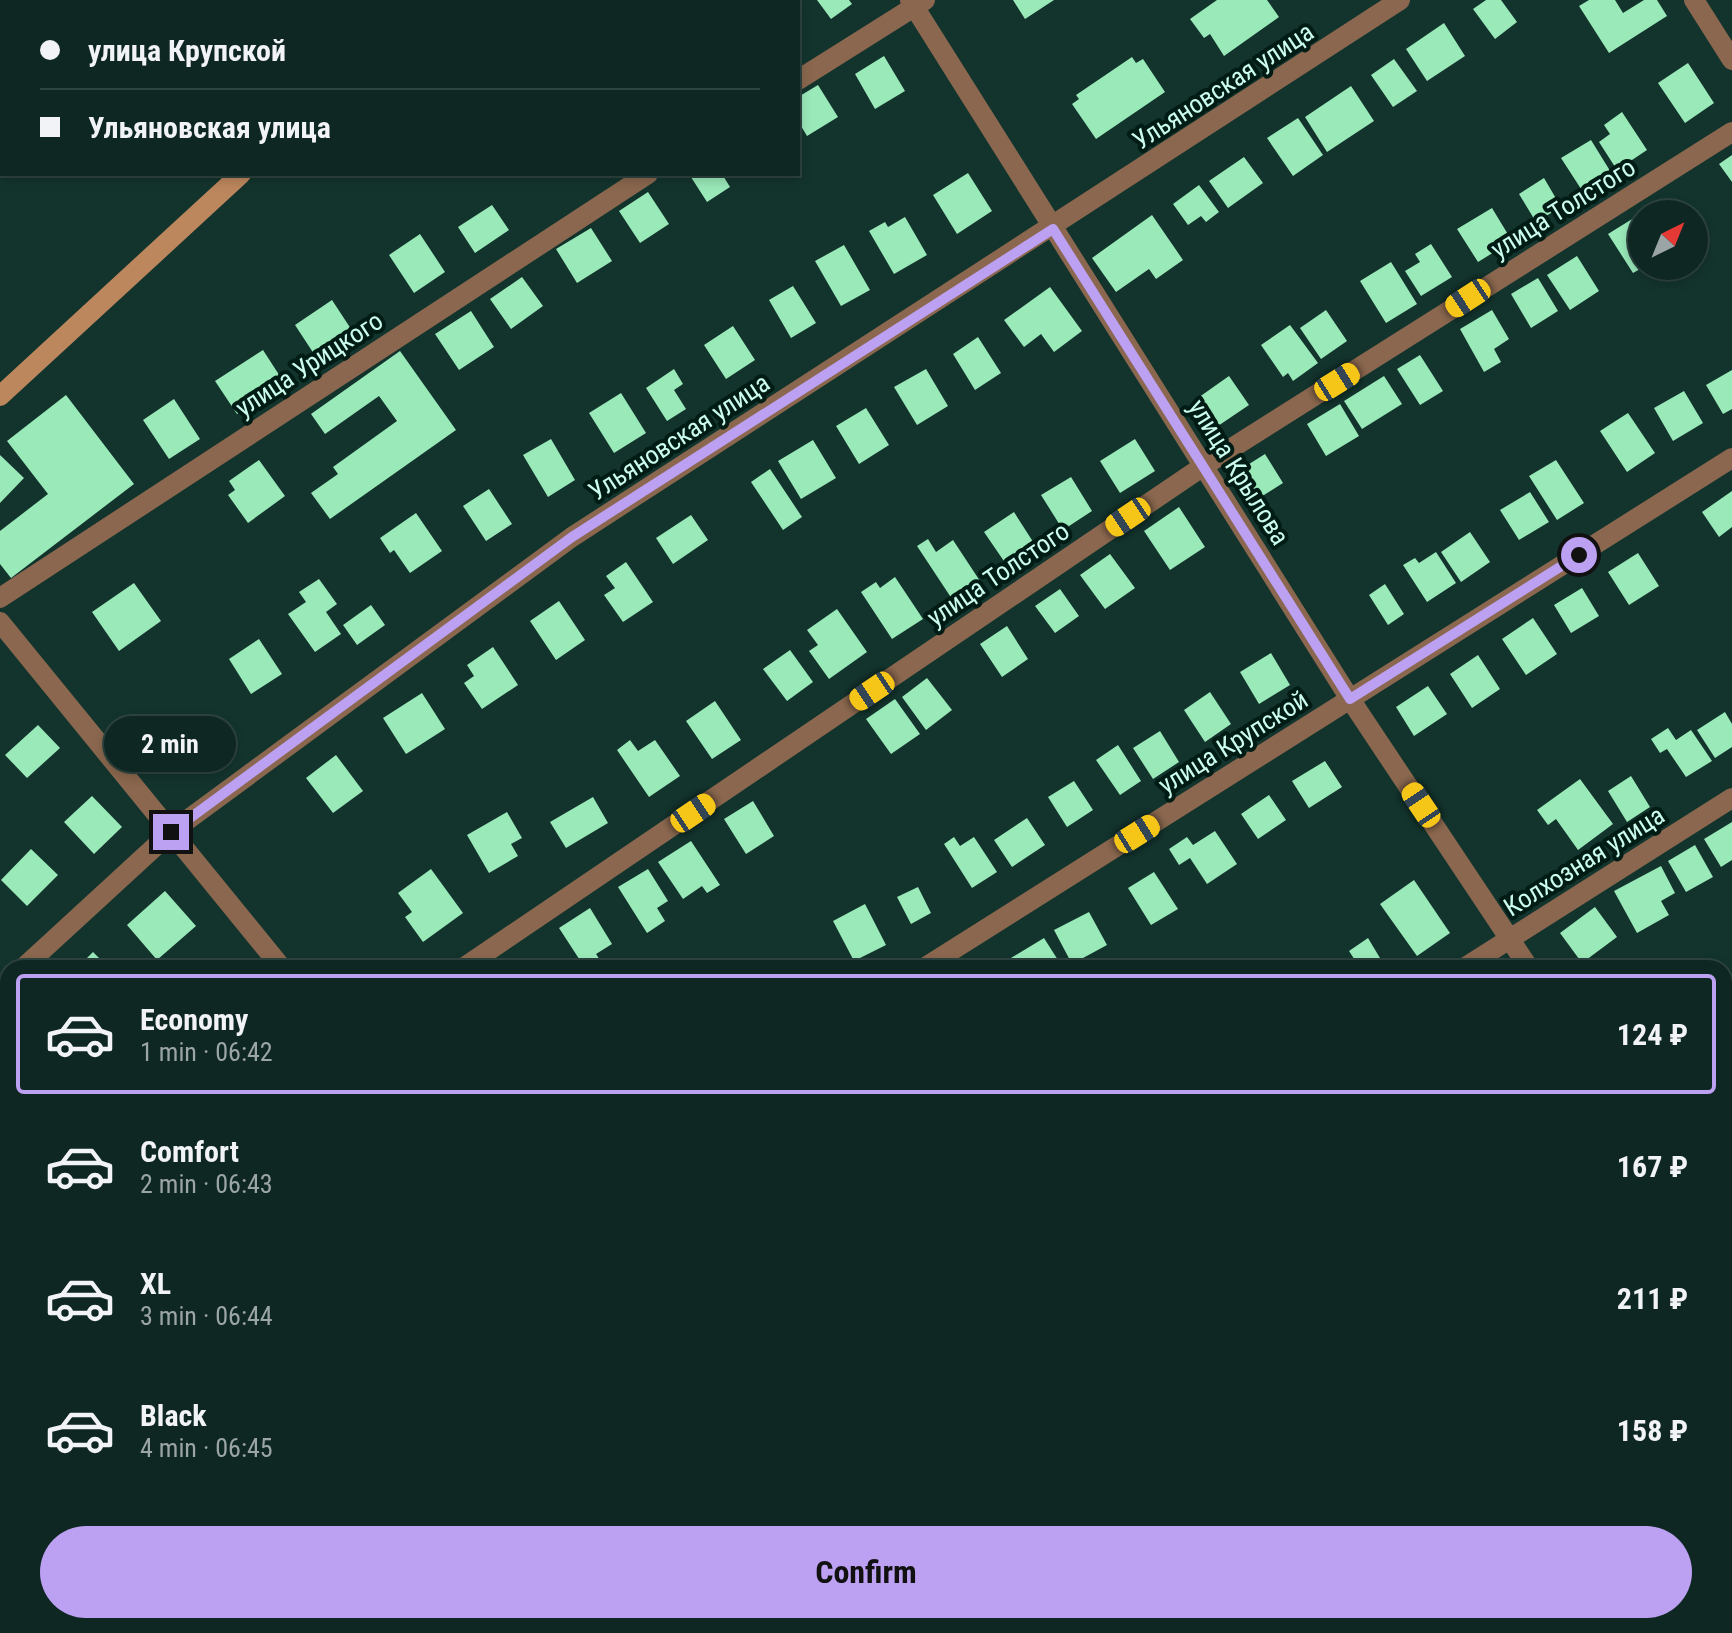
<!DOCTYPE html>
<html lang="en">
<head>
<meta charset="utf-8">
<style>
	:root { --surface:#0e2722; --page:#172f2a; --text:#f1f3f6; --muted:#9ba5a5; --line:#2e4440; --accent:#bca0f2 }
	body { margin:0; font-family:"Roboto Condensed",sans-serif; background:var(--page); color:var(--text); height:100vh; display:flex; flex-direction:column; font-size:30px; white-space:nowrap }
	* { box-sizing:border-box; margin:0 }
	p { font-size:26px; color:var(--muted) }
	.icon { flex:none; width:44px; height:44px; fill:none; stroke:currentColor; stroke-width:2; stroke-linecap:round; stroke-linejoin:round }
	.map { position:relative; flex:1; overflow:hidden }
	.panel { position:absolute; left:0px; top:960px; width:1732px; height:674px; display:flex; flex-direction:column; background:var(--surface); border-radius:24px 24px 0 0; box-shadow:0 4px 12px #0003,0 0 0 2px var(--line) }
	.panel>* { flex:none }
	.guide { position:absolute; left:0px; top:0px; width:800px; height:176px; box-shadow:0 4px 12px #0003,0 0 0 2px var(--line); display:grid; align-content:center; height:176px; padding:0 40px; background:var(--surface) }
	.needle { width:52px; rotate:43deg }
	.fabs { position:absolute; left:1628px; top:200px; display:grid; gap:16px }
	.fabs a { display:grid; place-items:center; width:80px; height:80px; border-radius:50%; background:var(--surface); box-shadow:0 4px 12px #0003,0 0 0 2px var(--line); font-size:40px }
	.end { position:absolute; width:36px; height:36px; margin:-18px; border:10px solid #bca0f2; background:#111; box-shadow:0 0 0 4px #111 }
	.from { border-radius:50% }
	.bubble { position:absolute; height:56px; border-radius:28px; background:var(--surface); box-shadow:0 4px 12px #0003,0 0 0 2px var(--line); font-size:26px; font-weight:700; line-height:56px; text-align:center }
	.car { position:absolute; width:24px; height:48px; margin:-24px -12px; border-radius:10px; box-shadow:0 0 6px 2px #0007; background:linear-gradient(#f5c518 24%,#345 0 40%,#f5c518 0 76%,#345 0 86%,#f5c518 0) }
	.guide b { display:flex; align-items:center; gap:28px; height:76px; font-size:30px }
	.guide b+b { border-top:2px solid var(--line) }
	.guide i { width:20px; height:20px; background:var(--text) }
	ul { padding:14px 0 0; list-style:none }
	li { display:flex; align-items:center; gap:24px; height:120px; margin:0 16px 12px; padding:0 24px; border:4px solid transparent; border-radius:8px }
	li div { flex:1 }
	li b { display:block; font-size:30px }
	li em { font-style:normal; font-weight:700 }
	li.active { border-color:var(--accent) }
	li>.icon { width:72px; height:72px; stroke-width:1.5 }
	.primary-button { display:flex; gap:16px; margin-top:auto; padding:16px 40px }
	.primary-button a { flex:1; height:92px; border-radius:48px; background:var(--accent); color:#111; font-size:32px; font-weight:700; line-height:92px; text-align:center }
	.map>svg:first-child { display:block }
</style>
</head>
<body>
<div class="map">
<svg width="1732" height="1633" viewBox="0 0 1732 1633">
	<rect width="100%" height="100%" fill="#13342d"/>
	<path fill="#9ae9b9" d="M817 0H849L852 4 831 19Z
		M1013 0H1054L1025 19Z
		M1217 0H1267L1279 17 1224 56 1210 34 1204 38 1190 19Z
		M1486 0H1501L1517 22 1495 39 1473 9Z
		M1589 0H1615L1623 13 1644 0H1657L1667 16 1609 53 1579 6Z
		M1444 23 1465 56 1427 81 1406 49Z
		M884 56 905 91 875 109 855 74Z
		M1132 57 1136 63 1143 59 1165 92 1096 139 1072 104 1079 99 1076 95Z
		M1394 59 1417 91 1393 107 1371 75Z
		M1688 63 1714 103 1685 123 1658 83Z
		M818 85 838 117 807 136 798 121V97Z
		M1351 86 1374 121 1327 152 1305 117Z
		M1622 112 1647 150 1617 170 1599 142 1610 134 1604 125Z
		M1298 118 1323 155 1293 176 1267 138Z
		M1591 140 1612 174 1583 192 1561 158Z
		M1732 155V182L1719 164Z
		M1244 157 1263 183 1228 208 1209 181Z
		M968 173 992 211 957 234 933 195Z
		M689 174H722L730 187 707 202Z
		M1544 178 1561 207 1536 222 1519 194Z
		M1199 185 1219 212 1206 222 1201 216 1188 225 1173 204Z
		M648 192 669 224 640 243 619 211Z
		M1663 199 1673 214H1645L1644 212Z
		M492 205 509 230 475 253 458 227Z
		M1492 208 1512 241 1478 262 1457 229Z
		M1152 215 1183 260 1156 279 1149 269 1116 292 1092 258Z
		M1637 216 1642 224V268L1633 273 1608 234Z
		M905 217 927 255 894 274 869 231 885 222 888 227Z
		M591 228 612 261 577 283 556 249Z
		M420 234 445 272 414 293 389 255Z
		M1431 244 1452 277 1421 296 1405 271 1420 262 1415 254Z
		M844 245 870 290 841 306 815 261Z
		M1577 256 1599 291 1570 310 1547 275Z
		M1391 262 1417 304 1386 323 1360 281Z
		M522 277 543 306 511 329 490 299Z
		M1538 278 1558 311 1531 328 1511 294Z
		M793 286 816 323 791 338 769 300Z
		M1050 287 1082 331 1054 352 1041 334 1024 347 1004 320Z
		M332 300 353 332 316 357 295 325Z
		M1326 310 1347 341 1321 359 1300 328Z
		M1492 310 1509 339 1494 349 1501 362 1484 372 1460 329Z
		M471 311 494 347 459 370 435 334Z
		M1290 325 1318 363 1293 381 1288 373 1283 377 1261 345Z
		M733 326 755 360 726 379 704 345Z
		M978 337 1001 373 975 390 953 354Z
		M263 350 285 384 237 414 215 381Z
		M400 351 456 430 330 519 311 493 338 474 333 467 397 421 379 396 325 434 311 414Z
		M1420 355 1443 391 1420 405 1397 369Z
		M674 369 683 384 674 390 686 409 667 421 646 388Z
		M926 369 948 406 917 425 894 387Z
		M1732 370V409L1723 414 1706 385Z
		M1229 376 1249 405 1215 428 1195 400Z
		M1384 376 1402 404 1362 429 1344 401Z
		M1684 391 1703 423 1673 441 1654 408Z
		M621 393 646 433 614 453 589 413Z
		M66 395 134 484 11 578 0 564V531L48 494 7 441Z
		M174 399 200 439 169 459 143 420Z
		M1340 404 1359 436 1326 456 1307 424Z
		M866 408 889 445 859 464 836 426Z
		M1628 413 1655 453 1627 472 1600 431Z
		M551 439 575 480 548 497 523 455Z
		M1135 439 1155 471 1120 493 1100 461Z
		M813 440 836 478 801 499 778 461Z
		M1265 454 1283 483 1256 500 1238 471Z
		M0 455 24 478 0 503Z
		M259 460 285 496 248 523 228 495 235 490 229 481Z
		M1556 460 1584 503 1557 520 1529 476Z
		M770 469 802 517 783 530 751 482Z
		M1071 477 1092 511 1063 530 1041 495Z
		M489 489 512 524 486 541 463 506Z
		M1732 491V527L1719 537 1702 512Z
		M1530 492 1549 522 1519 540 1500 510Z
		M1179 507 1205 547 1170 570 1144 531Z
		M1014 512 1037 548 1008 567 984 532Z
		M416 513 442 551 410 573 394 550 390 553 380 538Z
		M691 515 708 540 673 564 656 538Z
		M1470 532 1490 562 1461 582 1441 552Z
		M928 539 936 552 953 540 980 581 952 599 917 546Z
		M1436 552 1456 583 1427 602 1403 565 1415 558 1419 563Z
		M1638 553 1659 586 1629 605 1608 572Z
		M1110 554 1135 588 1105 609 1080 575Z
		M626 562 653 602 623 622 604 595 615 588 606 576Z
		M895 577 923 619 892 639 861 592 876 582 880 588Z
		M319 579 337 604 326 612 341 634 315 652 288 614 306 602 299 592Z
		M134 583 161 621 119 651 92 612Z
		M1385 584 1404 614 1388 625 1369 595Z
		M1582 588 1599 616 1571 633 1554 605Z
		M1060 589 1079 616 1055 633 1035 606Z
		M559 601 585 640 556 660 530 621Z
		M371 605 385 625 357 645 343 625Z
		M837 609 867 652 829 679 809 651 818 645 807 630Z
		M1533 618 1557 654 1526 675 1502 639Z
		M1007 626 1028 659 1002 677 980 644Z
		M259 639 282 674 251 694 229 659Z
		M493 647 518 685 482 709 464 683 474 676 467 665Z
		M790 650 813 682 787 701 763 669Z
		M1271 653 1290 685 1259 704 1240 672Z
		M1478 655 1500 689 1472 708 1450 674Z
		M927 678 952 710 926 730 902 697Z
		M1428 686 1447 714 1414 736 1396 707Z
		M1210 692 1231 724 1205 742 1184 710Z
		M422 693 445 729 406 754 383 718Z
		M895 699 920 734 891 754 866 719Z
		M715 701 741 740 712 759 686 721Z
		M1725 712 1732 724V747L1715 758 1697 730Z
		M38 725 60 748 27 778 5 755Z
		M1668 728 1676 740 1691 730 1712 761 1686 777 1667 749 1660 753 1651 739Z
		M1160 731 1179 762 1153 779 1133 748Z
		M630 740 638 751 655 740 680 776 649 797 617 750Z
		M1118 745 1141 781 1120 795 1096 760Z
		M336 755 363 791 333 813 306 778Z
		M1325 761 1342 787 1309 808 1292 781Z
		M1631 776 1650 807 1627 822 1608 791Z
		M1580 779 1613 824 1578 850 1556 819 1548 825 1537 810Z
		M1074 781 1093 810 1067 827 1048 797Z
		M1269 795 1286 820 1258 839 1241 814Z
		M92 796 122 827 94 854 64 822Z
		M593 797 608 823 566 848 550 822Z
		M753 801 774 836 746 854 724 819Z
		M507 812 522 838 511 844 518 856 489 873 467 835Z
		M1027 818 1045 845 1012 867 994 840Z
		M1732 822V860L1721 867 1704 839Z
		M1215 831 1237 864 1207 884 1190 858 1179 865 1169 849 1187 837 1193 845Z
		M954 837 960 846 974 837 997 872 972 888 944 844Z
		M691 841 720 885 707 893 702 886 683 899 658 862Z
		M1695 845 1713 877 1686 892 1668 861Z
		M31 849 58 875 27 906 1 880Z
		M1661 866 1675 893 1661 901 1669 915 1637 933 1614 891Z
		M431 869 463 913 423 942 405 917 412 912 398 893Z
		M648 869 668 901 657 908 665 921 647 933 618 887Z
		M1154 872 1178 909 1151 925 1128 888Z
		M1414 880 1450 933 1417 956 1380 904Z
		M918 887 931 913 911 924 897 897Z
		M165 891 196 926 157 960 127 925Z
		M865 904 886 945 854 961 833 921Z
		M1595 907 1617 937 1582 963 1560 933Z
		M590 908 612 944 596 954 600 960 585 968 559 928Z
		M1089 912 1107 945 1072 964 1054 930Z
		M1044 938 1063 968H1011L1006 961Z
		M1368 938 1386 968H1360L1349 951Z
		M93 952 109 968H77Z
		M1732 1028V1064L1724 1051V1033Z
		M0 1121 8 1130V1179L0 1187Z
		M1730 1158 1732 1196 1724 1201V1161Z
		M0 1281 8 1290V1314L0 1322Z
		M1732 1422V1454L1724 1441V1427Z
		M8 1425V1470L0 1462V1433Z
		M8 1535V1561L0 1569V1543Z
		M211 1626H255L262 1633H203Z
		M1017 1626H1048L1053 1633H1023Z
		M1059 1626H1092L1096 1633H1063Z
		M1275 1626H1314L1319 1633H1280Z
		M1420 1626H1439L1443 1633H1409Z
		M1695 1626H1723L1728 1633H1684Z"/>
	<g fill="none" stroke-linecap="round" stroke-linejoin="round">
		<path stroke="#8a674e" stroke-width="20" d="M910 0 1350 699 1529 968
			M1694 0 1732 60
			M798 80 925 0
			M0 598 648 174
			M0 622 282 968
			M23 968 171 832 572 537 1400 0
			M463 968 1205 465 1732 132
			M924 968 1732 458
			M1464 968 1732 798
			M0 989 8 982
			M1724 1129 1732 1123
			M1724 1284 1732 1297
			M0 1358 8 1351
			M1724 1407 1732 1401
			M757 1626 762 1633
			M135 1633 142 1626
			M559 1633 566 1626
			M942 1633 953 1626
			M1378 1633 1389 1626"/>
		<path stroke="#bd875e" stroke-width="20" d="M427 2 430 0
			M0 396 241 174"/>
	</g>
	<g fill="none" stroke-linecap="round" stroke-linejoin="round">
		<path stroke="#bca0f2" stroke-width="10" d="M171 832 572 537 1053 229 1350 699 1579 555"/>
	</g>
	<g text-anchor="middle" stroke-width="8" stroke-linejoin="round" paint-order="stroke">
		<g font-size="26" fill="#ccfcef" stroke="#001c15">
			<text transform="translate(1223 86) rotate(-33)" y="9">Ульяновская улица</text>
			<text transform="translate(1563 208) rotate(-32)" y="9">улица Толстого</text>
			<text transform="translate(309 364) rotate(-33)" y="9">улица Урицкого</text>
			<text transform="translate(679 437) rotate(-33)" y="9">Ульяновская улица</text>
			<text transform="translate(1239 472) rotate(58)" y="9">улица Крылова</text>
			<text transform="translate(998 574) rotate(-34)" y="9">улица Толстого</text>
			<text transform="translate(1233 742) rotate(-32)" y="9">улица Крупской</text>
			<text transform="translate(1584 861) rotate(-32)" y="9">Колхозная улица</text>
		</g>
	</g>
</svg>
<div class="fabs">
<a><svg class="needle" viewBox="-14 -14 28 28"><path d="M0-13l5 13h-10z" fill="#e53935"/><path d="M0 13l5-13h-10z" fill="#9ba5a5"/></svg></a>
</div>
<i class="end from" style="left:1579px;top:555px"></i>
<i class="end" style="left:171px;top:832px"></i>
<div class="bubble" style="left:104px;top:716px;width:132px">2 min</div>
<i class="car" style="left:1468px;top:298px;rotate:237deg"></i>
<i class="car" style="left:1337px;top:382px;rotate:58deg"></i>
<i class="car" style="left:1128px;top:517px;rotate:236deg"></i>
<i class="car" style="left:872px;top:691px;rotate:236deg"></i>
<i class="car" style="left:1421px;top:805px;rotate:326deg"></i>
<i class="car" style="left:693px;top:813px;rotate:56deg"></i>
<i class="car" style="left:1137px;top:834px;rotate:58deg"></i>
<div class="guide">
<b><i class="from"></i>улица Крупской</b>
<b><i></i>Ульяновская улица</b>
</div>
<section class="panel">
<ul>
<li class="active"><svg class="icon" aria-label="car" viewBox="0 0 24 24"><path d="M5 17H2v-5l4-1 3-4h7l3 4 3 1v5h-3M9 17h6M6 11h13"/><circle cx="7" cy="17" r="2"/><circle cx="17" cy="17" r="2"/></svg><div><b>Economy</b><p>1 min · 06:42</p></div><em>124 ₽</em></li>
<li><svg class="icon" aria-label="car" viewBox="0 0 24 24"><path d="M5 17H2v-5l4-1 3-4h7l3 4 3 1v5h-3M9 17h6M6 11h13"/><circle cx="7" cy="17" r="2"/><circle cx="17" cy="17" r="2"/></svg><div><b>Comfort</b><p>2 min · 06:43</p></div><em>167 ₽</em></li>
<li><svg class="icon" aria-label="car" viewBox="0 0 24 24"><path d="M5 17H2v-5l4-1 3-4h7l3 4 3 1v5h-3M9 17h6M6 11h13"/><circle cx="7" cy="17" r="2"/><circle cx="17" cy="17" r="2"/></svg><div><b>XL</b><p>3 min · 06:44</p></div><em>211 ₽</em></li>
<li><svg class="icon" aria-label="car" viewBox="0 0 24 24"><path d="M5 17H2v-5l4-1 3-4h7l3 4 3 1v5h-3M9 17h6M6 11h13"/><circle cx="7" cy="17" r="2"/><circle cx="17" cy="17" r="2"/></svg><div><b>Black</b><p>4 min · 06:45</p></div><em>158 ₽</em></li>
</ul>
<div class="primary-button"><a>Confirm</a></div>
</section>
</div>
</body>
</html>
